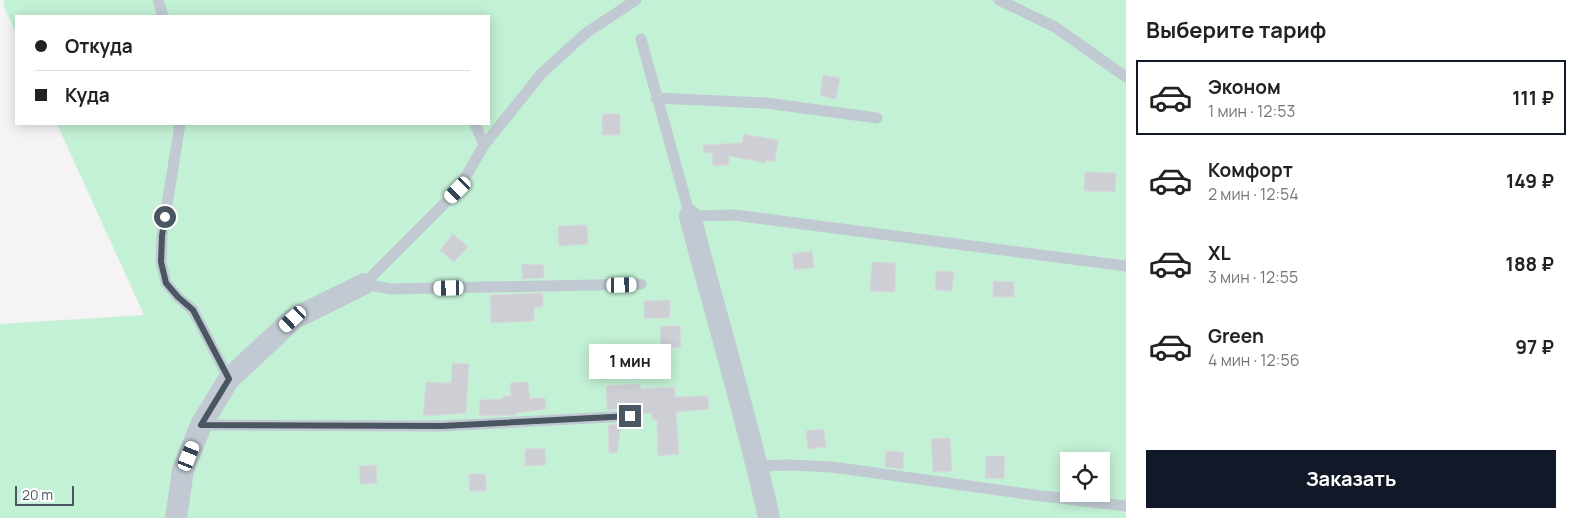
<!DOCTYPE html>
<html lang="ru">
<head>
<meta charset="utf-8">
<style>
	:root { --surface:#fff; --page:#f6f6f6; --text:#222; --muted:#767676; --line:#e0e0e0; --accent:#111827 }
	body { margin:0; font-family:Manrope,sans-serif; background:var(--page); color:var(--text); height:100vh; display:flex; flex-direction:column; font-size:19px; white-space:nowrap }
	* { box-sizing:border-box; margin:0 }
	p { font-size:16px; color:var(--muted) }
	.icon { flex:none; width:28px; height:28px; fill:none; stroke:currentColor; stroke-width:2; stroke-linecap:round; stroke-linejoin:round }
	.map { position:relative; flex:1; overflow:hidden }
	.drawer { display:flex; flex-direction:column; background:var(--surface); width:450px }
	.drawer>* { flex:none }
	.hud { position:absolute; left:15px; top:15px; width:475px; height:110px; border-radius:0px; box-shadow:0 2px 12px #0003; display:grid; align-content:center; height:110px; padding:0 20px; background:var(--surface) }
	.buttons { position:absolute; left:1060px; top:452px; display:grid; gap:10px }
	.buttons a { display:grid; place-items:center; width:50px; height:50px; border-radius:0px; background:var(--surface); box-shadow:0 2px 12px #0003; font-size:25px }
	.scale { position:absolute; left:15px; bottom:12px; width:59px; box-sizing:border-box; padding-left:5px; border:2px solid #4a5661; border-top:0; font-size:14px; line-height:18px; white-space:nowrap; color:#4a5661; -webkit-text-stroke:4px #fff; paint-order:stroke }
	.end { position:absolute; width:22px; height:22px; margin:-11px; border:6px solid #4a5661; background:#fff; box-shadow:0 0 0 2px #fff }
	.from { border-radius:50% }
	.bubble { position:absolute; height:35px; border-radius:0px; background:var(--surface); box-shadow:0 2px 12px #0003; font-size:16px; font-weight:700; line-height:35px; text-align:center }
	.car { position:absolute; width:15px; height:30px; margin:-15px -8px; border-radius:6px; box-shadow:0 0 4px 1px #0007; background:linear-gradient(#fff 24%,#345 0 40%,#fff 0 76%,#345 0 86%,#fff 0) }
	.hud b { display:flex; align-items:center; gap:18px; height:48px; font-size:19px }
	.hud b+b { border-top:1px solid var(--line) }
	.hud i { width:12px; height:12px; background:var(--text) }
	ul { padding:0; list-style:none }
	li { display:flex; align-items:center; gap:15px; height:75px; margin:0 10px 8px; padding:0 10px; border:2px solid transparent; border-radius:0px }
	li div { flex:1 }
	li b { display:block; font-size:19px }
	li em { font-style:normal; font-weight:700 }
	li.current { border-color:var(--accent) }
	li>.icon { width:45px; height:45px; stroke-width:1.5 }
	h2 { padding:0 20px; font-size:22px; line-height:60px }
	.cta { display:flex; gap:10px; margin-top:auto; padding:10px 20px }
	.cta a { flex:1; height:58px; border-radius:0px; background:var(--accent); color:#fff; font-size:20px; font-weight:700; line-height:58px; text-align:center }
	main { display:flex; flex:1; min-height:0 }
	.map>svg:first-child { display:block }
</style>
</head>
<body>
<main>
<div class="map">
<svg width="1126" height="518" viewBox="0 0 1126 518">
	<rect width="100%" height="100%" fill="#f5f3f3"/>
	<path fill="#c3f1d5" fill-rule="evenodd" d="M4 0H1126V518H0V324L144 315 57 124H489V16H16V33L4 7ZM1069 461H1101V494H1069Z"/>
	<path fill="#cdcfd5" stroke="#d7d9de" d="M823 75 840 78 836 99 820 96Z
		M602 114H620V135H602Z
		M744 134 778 140 775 162 766 160V163L729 156V165L713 166 712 153 703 152V145L742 143Z
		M1085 172 1116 173 1115 192 1084 191Z
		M587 225 588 244 559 246 558 226Z
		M453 234 468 247 454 262 440 250Z
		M812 251 814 267 794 270 792 254Z
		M872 262 896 263 895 292 870 291Z
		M522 264 544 265V278L522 279Z
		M936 271 954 272 952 291 935 290Z
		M993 281 1014 282V297H993Z
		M543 293V307H534V321L491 323 490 295Z
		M670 300V318H644V301Z
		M660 326H680L681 347 661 348Z
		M452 363 469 364 466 413 423 416 426 382 451 383Z
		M528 382 530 398H545L546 409 516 413V415L479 416 480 400 503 399V396H511L510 383Z
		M640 384 641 389 675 387V397L708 396 709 409 676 412 679 454 658 456 657 420H652L651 413H637L634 410 630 409 607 410 606 386Z
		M621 424 617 453H609L608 425Z
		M824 429 826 447 808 449 806 431Z
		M950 438 952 471 933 472 931 439Z
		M545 448 546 465 525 466V449Z
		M886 451 904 452 903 469 885 467Z
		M986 456H1005L1004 479 985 478Z
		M376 465 377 483 360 484 359 466Z
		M469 474H486V491H469Z"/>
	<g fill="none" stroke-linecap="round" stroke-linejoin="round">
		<path stroke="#c1cad2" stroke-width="11" d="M158 0 163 16
			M999 0 1055 27 1126 77
			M641 39 690 216 734 215 1126 266
			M656 98 766 103 877 118
			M180 124 162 236 161 262 166 283 178 297 193 310 229 379
			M475 124 484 145
			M364 284 458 190 484 145 542 73 586 33 636 0
			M364 284 391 289 641 284
			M201 425 442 426 630 416
			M758 466 790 465 832 467 1034 495 1126 506"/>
		<path stroke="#c1cad2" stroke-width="22" d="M690 216C716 317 747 417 769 518
			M176 518 183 470 201 425 229 379 293 319 364 284"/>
	</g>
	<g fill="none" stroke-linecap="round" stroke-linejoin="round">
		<path stroke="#4a5661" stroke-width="6" d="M165 217 162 236 161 262 166 283 178 297 193 310 229 379 201 425 442 426 630 416"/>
	</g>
</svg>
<div class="buttons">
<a><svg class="icon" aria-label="locate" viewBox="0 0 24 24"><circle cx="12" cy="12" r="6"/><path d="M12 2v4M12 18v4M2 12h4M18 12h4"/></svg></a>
</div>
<div class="scale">20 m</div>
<i class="end from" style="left:165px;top:217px"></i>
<i class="end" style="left:630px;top:416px"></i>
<div class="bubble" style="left:589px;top:344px;width:82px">1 мин</div>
<i class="car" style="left:458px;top:190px;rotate:225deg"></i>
<i class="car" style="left:622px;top:285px;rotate:89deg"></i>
<i class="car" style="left:449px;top:288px;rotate:269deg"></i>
<i class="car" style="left:293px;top:319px;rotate:227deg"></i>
<i class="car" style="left:189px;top:456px;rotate:22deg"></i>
<div class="hud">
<b><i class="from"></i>Откуда</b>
<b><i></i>Куда</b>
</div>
</div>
<section class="drawer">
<h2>Выберите тариф</h2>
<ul>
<li class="current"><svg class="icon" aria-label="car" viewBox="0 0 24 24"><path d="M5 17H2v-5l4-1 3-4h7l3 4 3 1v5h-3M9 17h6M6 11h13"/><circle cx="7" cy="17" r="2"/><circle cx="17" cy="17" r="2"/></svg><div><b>Эконом</b><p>1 мин · 12:53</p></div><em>111 ₽</em></li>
<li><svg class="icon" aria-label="car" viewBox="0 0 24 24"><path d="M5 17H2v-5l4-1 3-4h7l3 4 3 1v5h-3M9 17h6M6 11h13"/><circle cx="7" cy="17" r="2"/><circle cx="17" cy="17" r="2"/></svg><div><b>Комфорт</b><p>2 мин · 12:54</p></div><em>149 ₽</em></li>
<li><svg class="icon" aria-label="car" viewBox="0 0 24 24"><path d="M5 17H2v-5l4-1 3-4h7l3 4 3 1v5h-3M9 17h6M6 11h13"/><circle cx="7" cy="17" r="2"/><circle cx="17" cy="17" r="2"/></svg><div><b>XL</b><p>3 мин · 12:55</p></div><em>188 ₽</em></li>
<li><svg class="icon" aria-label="car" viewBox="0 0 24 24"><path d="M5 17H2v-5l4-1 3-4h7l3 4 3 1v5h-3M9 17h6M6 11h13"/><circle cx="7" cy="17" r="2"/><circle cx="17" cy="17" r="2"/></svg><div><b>Green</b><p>4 мин · 12:56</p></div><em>97 ₽</em></li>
</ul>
<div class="cta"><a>Заказать</a></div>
</section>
</main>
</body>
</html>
